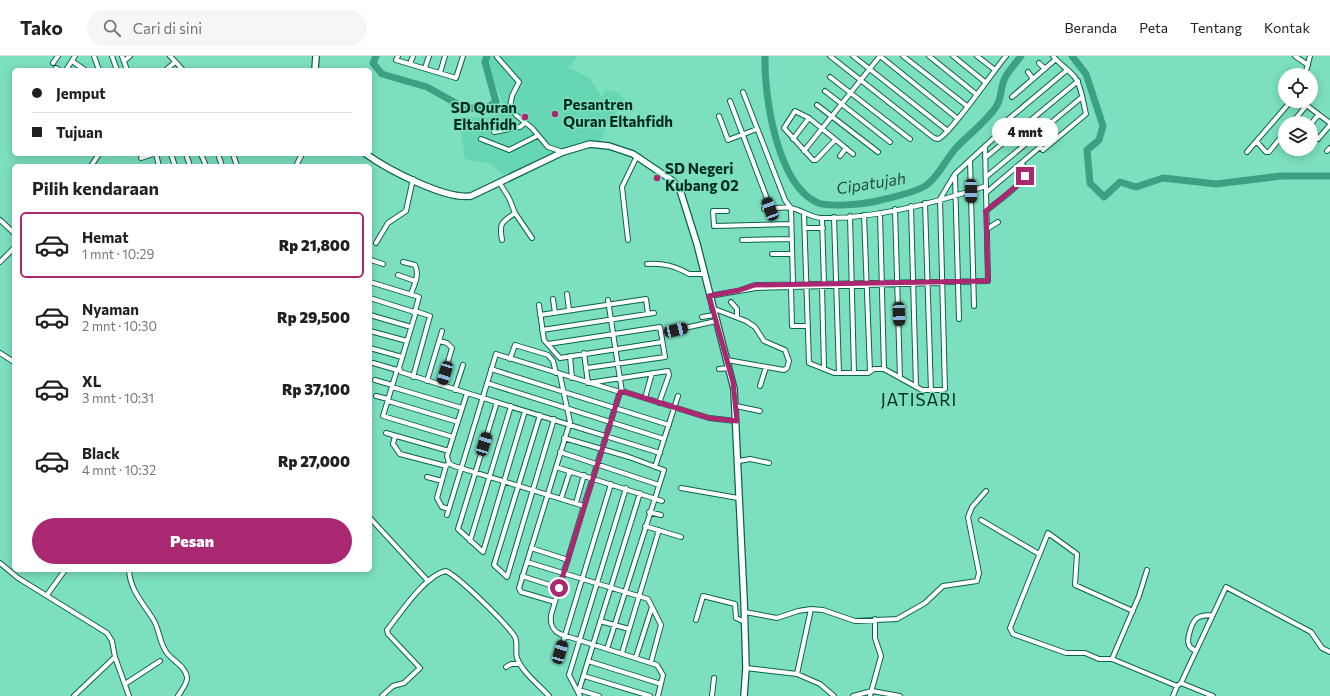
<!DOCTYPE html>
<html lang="id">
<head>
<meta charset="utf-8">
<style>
	:root { --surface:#fff; --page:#f6f6f6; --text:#202124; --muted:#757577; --line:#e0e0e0; --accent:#aa2772 }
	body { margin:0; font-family:Commissioner,sans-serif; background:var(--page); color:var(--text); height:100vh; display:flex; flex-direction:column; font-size:15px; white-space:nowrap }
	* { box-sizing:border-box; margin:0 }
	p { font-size:13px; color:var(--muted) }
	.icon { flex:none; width:22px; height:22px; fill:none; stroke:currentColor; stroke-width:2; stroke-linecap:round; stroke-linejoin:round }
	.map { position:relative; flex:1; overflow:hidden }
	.sheet { position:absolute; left:12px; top:108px; width:360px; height:408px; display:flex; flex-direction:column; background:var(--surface); border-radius:6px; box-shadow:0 2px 10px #0003 }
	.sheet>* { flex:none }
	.guide { position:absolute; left:12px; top:12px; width:360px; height:88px; border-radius:6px; box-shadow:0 2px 10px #0003; display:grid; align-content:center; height:88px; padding:0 20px; background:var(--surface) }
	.tools { position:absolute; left:1278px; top:12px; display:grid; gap:8px }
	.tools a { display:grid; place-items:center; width:40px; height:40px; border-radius:50%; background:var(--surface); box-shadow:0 2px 10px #0003; font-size:20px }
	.end { position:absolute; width:18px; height:18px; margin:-9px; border:5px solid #aa2772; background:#fff; box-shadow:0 0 0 2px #fff }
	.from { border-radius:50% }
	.bubble { position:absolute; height:28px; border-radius:14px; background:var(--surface); box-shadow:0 2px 10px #0003; font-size:13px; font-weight:800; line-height:28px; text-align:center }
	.car { position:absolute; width:12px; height:24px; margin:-12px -6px; border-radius:5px; box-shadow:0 0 3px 1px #0007; background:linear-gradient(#222 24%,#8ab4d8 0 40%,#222 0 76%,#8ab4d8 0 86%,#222 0) }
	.guide b { display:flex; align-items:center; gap:14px; height:38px; font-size:15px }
	.guide b+b { border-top:1px solid var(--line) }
	.guide i { width:10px; height:10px; background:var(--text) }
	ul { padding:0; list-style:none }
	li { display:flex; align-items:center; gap:12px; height:66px; margin:0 8px 6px; padding:0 12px; border:2px solid transparent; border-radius:6px }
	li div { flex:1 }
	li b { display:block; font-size:15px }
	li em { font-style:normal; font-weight:800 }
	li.current { border-color:var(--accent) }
	li>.icon { width:36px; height:36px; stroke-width:1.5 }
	h2 { padding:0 20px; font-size:18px; line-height:48px }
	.primary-button { display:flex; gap:8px; margin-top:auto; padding:8px 20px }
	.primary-button a { flex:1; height:46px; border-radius:24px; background:var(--accent); color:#fff; font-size:16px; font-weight:800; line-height:46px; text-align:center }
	header { display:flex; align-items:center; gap:24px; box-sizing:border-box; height:56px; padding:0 20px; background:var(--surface); border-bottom:1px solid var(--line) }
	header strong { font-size:19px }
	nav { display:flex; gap:22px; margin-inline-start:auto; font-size:14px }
	.search { width:280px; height:36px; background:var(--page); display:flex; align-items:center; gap:10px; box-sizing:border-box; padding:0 14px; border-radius:22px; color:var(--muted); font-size:15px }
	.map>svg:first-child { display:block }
</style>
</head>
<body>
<header>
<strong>Tako</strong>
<div class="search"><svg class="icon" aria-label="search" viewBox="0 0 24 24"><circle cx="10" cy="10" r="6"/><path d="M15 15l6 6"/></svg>Cari di sini</div>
<nav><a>Beranda</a><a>Peta</a><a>Tentang</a><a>Kontak</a></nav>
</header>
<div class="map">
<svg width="1330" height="640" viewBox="0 0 1330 640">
	<rect width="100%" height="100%" fill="#7cdfc0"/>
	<path fill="#66d6b4" d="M490 0H578L569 12 591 23 601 41 607 34 615 36 625 43 606 71 600 88H582L504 119 491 108 465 103 459 61H489L501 55 503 46 488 11Z"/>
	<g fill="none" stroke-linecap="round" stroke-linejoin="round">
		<path stroke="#3ba184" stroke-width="7" d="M376 0 373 7 382 18 427 31 461 50 484 54 496 46 485 6 487 0
			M765 0C764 40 777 127 816 146 827 152 865 148 877 145 889 142 919 136 928 128 940 118 946 103 956 92 969 78 985 67 996 51 1002 43 1000 31 1005 22 1009 14 1016 7 1021 0
			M1072 0 1086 18 1103 70 1099 84 1087 94 1090 127 1104 141 1120 126 1136 131 1163 122 1216 128 1281 120H1330"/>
		<defs>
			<path id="street" d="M94 0 99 14
				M112 0 117 14
				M122 0 127 14
				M170 0 183 14
				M398 0 396 4 456 22 463 0
				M830 0 934 82 938 83C948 81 995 13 1006 0
				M853 0 948 75
				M880 0 958 63
				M903 0 967 50
				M929 0 976 38
				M953 0 985 26
				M977 0 995 14
				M1295 0 1308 9
				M497 1 519 26 512 40 510 51 516 59 532 72 548 91 563 96
				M72 5 85 14
				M124 5 130 0
				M53 7 58 0
				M1039 7 1045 13
				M410 8 413 0
				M425 12 429 0
				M55 14 56 12 59 14
				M66 14 75 0
				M166 14 175 6
				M1028 16 1033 23
				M440 17 445 0
				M1305 19 1310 0
				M830 21 910 83
				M825 35 890 86
				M743 36 785 144 791 152 793 228
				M1012 41 1056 3
				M730 45 771 153
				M1301 45 1330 67
				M817 49 878 96
				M719 60 728 84 757 73
				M809 62 795 55 784 72 813 104H816L835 84
				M1292 67 1306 50
				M1003 68 1012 79
				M1311 68 1318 59
				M494 76 520 71 525 67
				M1033 82 1043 94 1086 58C1083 47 1082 32 1076 23 1070 14 1060 9 1053 0
				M481 83 509 94 537 80
				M793 83 809 62 853 98
				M1318 83 1330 69
				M1257 86 1266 96H1269L1285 76
				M804 95 880 0
				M1327 95 1330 92
				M1247 96 1291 45
				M156 98 159 110
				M171 98 175 110
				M186 98 190 110
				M201 98 206 110
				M218 98 222 110
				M233 98 237 110
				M840 100 846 92
				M141 102 153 98
				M985 102 1078 25
				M970 104 974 250
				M91 110 99 98
				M296 110 302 98
				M955 120 959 263
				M986 121 1082 41
				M499 126 509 142 515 157C501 167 499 167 502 184
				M987 136 1040 91
				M925 147 931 335
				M911 150 916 331
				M764 153C772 153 783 150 791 152 802 154 811 162 822 162 873 163 938 146 986 130
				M895 153 900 322
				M727 155H713L714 170 791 168
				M986 155C1000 143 1021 131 1027 114L1021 107
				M515 157 532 182
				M880 157 884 313
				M804 158 809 307 834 317H868L874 313H884L922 334H943L945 333 940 143 955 118 995 81 1005 66 1067 14
				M864 159 870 315
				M850 160 854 317
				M834 161 839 317
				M822 163 824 227
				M0 164 14 177
				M805 172H823
				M987 173 998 166
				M628 184 622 131 637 100
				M742 184 792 183
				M376 187 388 167 406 155 413 123
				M772 198H792
				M0 206 14 192
				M370 206 371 204 383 208
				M403 206 415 209C420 219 414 229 411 238
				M647 208C664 207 675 210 689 218H704
				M398 219 415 225
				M370 226 419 241 415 255
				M822 230 824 313
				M791 231 792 270H808
				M740 234 755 229 988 225 985 90
				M567 238 569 254
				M709 240 756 232 942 227
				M370 242 414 256 415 259 399 312 401 316 467 337 447 400 449 407 454 410 584 450 620 336H625L709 362 736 365
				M553 243 555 257
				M608 244 622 336
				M731 246 737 253V261
				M539 249 544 284 560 302 662 286
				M712 252 746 265 755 271 764 285 785 294 789 305 787 312 784 314 727 304
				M370 259 411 271
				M540 259 646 243 648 258
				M702 261 714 259
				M542 274 654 257
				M370 275 407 285
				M667 276 716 265
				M439 285 447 287 452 292 441 329
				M548 288 660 271 665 301 587 312
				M370 292 402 301
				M0 297 14 306
				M584 297 588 327 668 315 669 319 659 347
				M570 300 572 322
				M510 303 515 289 548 299 553 305 556 317
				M373 307 397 314 398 313
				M491 313 669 369
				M719 313 729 312
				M397 314 383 360 453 381
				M413 321 430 260 415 255 414 256
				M375 324 392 329
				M427 325 442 275
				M487 327 664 383
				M760 330 766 311
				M392 331 462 352
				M455 334 463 309
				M467 337 660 397
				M376 340 388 343
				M645 342 652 317
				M388 345 458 366
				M497 346 458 473 483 496 525 355
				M736 350 760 355
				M540 359 494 509 507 521 554 363
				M386 377 449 395
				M395 380 393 388 400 398 446 410 449 407
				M564 382 629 401 664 414 607 593
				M560 396 659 429
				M739 405 750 403 769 407
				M446 410 437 442 442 451 449 453
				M556 411 662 445
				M655 411 678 340
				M427 421 442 425
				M681 432 738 442
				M561 443 570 415
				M576 447 584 419
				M584 450 551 559C550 568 552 574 560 578L657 609 663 619 658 640
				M649 456 661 459
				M447 459 496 298 620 336
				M370 462 428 525
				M981 464 1039 498
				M645 470 681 481
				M470 485 511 350
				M531 492 568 504
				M527 506 648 543 661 569 651 606
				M0 507 18 522 107 577 112 585 115 601 129 640
				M129 514C130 534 143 547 153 563 160 574 159 587 167 597 173 605 185 610 187 621 188 627 181 635 178 640
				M522 520 559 532
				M47 539 65 514
				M555 546 521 536 519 532 570 366 560 319
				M1133 555 1075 529 1077 498 1048 477 1010 572 1013 578 1066 597H1085L1099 603H1112L1177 630
				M745 556 777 562 798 555 811 553 823 554 855 565 897 563 925 547 943 530 977 525 979 517 968 461 972 451 986 435
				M696 564 703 540 735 548 736 562 745 566
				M600 565 629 573
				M1196 595C1194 594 1190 592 1189 589 1186 583 1192 566 1197 562 1202 559 1208 559 1213 559
				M560 596 611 428
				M622 597 659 474
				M636 601 652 551
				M1112 603 1139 540 1147 514
				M588 605 661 628
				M506 611 511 608H520
				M746 612 797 618 820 628 834 640
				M797 618 811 553
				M584 620 650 640
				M1181 627 1213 640
				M125 628 160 605
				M74 640 115 601
				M382 640 393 630 404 627 420 612 388 578 387 574C400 558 425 519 446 515 460 522 506 567 515 581 518 587 515 596 517 602 522 616 539 629 549 640
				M580 640 569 619 626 432
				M599 640 579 634 640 437
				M712 640 714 622
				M853 640 872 635 900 640
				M870 640 881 600 875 582V563
				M1173 640 1177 630 1181 627 1226 531 1311 576 1322 592 1330 596"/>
			<path id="secondary" d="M315 14 316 0
				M366 98C387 113 445 144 471 140L563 96 590 88 609 90 633 98 673 125 680 134 697 188 734 333 744 544 746 612 744 640"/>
		</defs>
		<use href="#street" stroke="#0b634e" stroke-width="6"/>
		<use href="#secondary" stroke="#0b634e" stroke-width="8"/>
		<use href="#street" stroke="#fff" stroke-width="4"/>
		<use href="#secondary" stroke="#fff" stroke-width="5.5"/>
	</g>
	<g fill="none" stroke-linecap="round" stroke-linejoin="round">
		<path stroke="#aa2772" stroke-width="5" d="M559 532 620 336H625L709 362 737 365 733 326 709 240 740 234 755 229 988 225 986 155 1020 127 1025 120"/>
	</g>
	<g fill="#aa2772" stroke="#7cdfc0" stroke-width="1.5">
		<circle cx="555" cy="58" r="4"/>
		<circle cx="525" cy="61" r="4"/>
		<circle cx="657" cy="122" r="4"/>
	</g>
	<g text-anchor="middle" stroke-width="3" stroke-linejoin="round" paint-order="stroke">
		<g font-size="15" font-weight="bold" fill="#002c20" stroke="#7cdfc0" text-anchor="start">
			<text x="563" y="54">Pesantren<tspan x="563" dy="17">Quran Eltahfidh</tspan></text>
			<text x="517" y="57" text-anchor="end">SD Quran<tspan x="517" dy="17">Eltahfidh</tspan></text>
			<text x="665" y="118">SD Negeri<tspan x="665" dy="17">Kubang 02</tspan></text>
		</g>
		<g font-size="16" font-style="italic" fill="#244f42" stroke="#7cdfc0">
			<text transform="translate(871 127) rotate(-9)" y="6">Cipatujah</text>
		</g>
		<g font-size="17" letter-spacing="1" fill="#002c20" stroke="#7cdfc0">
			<text x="919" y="350">JATISARI</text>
		</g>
	</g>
</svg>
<div class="tools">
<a><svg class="icon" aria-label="locate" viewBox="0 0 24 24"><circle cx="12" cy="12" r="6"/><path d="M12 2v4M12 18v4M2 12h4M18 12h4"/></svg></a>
<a><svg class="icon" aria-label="layers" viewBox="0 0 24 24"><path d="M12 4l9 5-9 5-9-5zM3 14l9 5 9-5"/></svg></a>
</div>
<i class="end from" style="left:559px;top:532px"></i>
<i class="end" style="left:1025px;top:120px"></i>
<div class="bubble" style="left:992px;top:62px;width:66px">4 mnt</div>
<i class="car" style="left:971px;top:135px;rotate:179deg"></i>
<i class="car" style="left:770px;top:153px;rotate:340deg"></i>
<i class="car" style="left:899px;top:258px;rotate:178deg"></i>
<i class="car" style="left:676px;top:274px;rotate:77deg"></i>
<i class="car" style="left:445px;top:317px;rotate:197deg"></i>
<i class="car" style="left:484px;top:388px;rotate:17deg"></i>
<i class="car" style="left:560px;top:596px;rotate:16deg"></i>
<div class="guide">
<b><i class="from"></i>Jemput</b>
<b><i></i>Tujuan</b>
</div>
<section class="sheet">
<h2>Pilih kendaraan</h2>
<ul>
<li class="current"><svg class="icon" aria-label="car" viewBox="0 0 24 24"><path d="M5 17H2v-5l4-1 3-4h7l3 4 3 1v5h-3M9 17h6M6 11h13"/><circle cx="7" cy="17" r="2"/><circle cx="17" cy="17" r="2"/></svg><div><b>Hemat</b><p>1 mnt · 10:29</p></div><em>Rp 21,800</em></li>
<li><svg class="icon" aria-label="car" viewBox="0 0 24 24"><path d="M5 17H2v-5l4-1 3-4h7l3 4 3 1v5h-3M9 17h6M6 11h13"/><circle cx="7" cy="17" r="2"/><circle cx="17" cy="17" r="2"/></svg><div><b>Nyaman</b><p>2 mnt · 10:30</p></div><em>Rp 29,500</em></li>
<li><svg class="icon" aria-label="car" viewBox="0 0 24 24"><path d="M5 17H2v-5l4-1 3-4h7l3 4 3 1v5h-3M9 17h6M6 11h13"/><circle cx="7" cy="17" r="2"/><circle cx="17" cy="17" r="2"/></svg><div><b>XL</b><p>3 mnt · 10:31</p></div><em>Rp 37,100</em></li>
<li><svg class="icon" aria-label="car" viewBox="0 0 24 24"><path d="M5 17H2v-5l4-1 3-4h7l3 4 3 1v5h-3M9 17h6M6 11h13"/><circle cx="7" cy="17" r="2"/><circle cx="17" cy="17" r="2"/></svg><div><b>Black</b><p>4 mnt · 10:32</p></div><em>Rp 27,000</em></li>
</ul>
<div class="primary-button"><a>Pesan</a></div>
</section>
</div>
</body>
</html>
